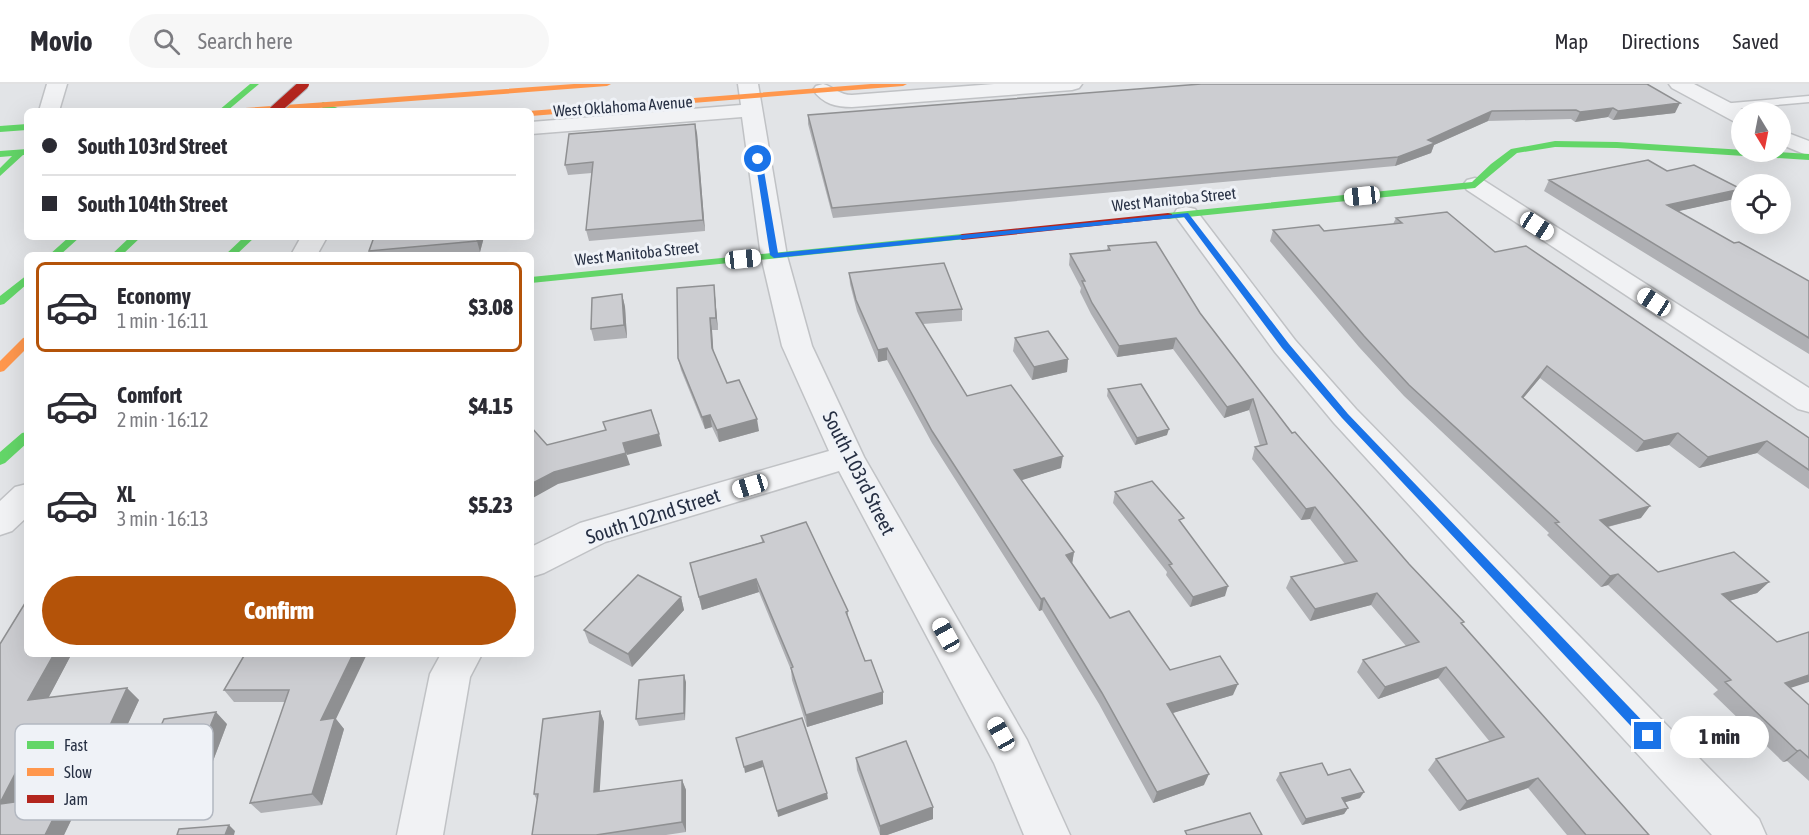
<!DOCTYPE html>
<html lang="en">
<head>
<meta charset="utf-8">
<style>
	:root { --surface:#fff; --page:#f7f7f7; --text:#2b2b33; --muted:#7c7c81; --line:#e1e1e2; --accent:#b45309 }
	body { margin:0; font-family:"Asap Condensed",sans-serif; background:var(--page); color:var(--text); height:100vh; display:flex; flex-direction:column; font-size:22px; white-space:nowrap }
	* { box-sizing:border-box; margin:0 }
	p { font-size:20px; color:var(--muted) }
	.icon { flex:none; width:33px; height:33px; fill:none; stroke:currentColor; stroke-width:2; stroke-linecap:round; stroke-linejoin:round }
	.map { position:relative; flex:1; overflow:hidden }
	.panel { position:absolute; left:24px; top:168px; width:510px; height:405px; display:flex; flex-direction:column; background:var(--surface); border-radius:9px; box-shadow:0 6px 24px #0002 }
	.panel>* { flex:none }
	.guide { position:absolute; left:24px; top:24px; width:510px; height:132px; border-radius:9px; box-shadow:0 6px 24px #0002; display:grid; align-content:center; height:132px; padding:0 18px; background:var(--surface) }
	.needle { width:39px; rotate:170deg }
	.buttons { position:absolute; left:1731px; top:18px; display:grid; gap:12px }
	.buttons a { display:grid; place-items:center; width:60px; height:60px; border-radius:50%; background:var(--surface); box-shadow:0 6px 24px #0002; font-size:30px }
	.end { position:absolute; width:27px; height:27px; margin:-14px; border:8px solid #1a73e8; background:#fff; box-shadow:0 0 0 3px #fff }
	.from { border-radius:50% }
	.bubble { position:absolute; height:42px; border-radius:21px; background:var(--surface); box-shadow:0 6px 24px #0002; font-size:20px; font-weight:800; line-height:42px; text-align:center }
	.car { position:absolute; width:18px; height:36px; margin:-18px -9px; border-radius:8px; box-shadow:0 0 4px 2px #0007; background:linear-gradient(#fff 24%,#345 0 40%,#fff 0 76%,#345 0 86%,#fff 0) }
	.guide b { display:flex; align-items:center; gap:21px; height:57px; font-size:22px }
	.guide b+b { border-top:2px solid var(--line) }
	.guide i { width:15px; height:15px; background:var(--text) }
	ul { padding:10px 0 0; list-style:none }
	li { display:flex; align-items:center; gap:18px; height:90px; margin:0 12px 9px; padding:0 6px; border:3px solid transparent; border-radius:9px }
	li div { flex:1 }
	li b { display:block; font-size:22px }
	li em { font-style:normal; font-weight:800 }
	li.current { border-color:var(--accent) }
	li>.icon { width:54px; height:54px; stroke-width:1.5 }
	.cta { display:flex; gap:12px; margin-top:auto; padding:12px 18px }
	.cta a { flex:1; height:69px; border-radius:36px; background:var(--accent); color:#fff; font-size:24px; font-weight:800; line-height:69px; text-align:center }
	header { display:flex; align-items:center; gap:36px; box-sizing:border-box; height:84px; padding:0 30px; background:var(--surface); border-bottom:2px solid var(--line) }
	header strong { font-size:28px }
	nav { display:flex; gap:33px; margin-inline-start:auto; font-size:21px }
	.search { width:420px; height:54px; background:var(--page); display:flex; align-items:center; gap:15px; box-sizing:border-box; padding:0 21px; border-radius:33px; color:var(--muted); font-size:22px }
	.map>svg:first-child { display:block }
</style>
</head>
<body>
<header>
<strong>Movio</strong>
<div class="search"><svg class="icon" aria-label="search" viewBox="0 0 24 24"><circle cx="10" cy="10" r="6"/><path d="M15 15l6 6"/></svg>Search here</div>
<nav><a>Map</a><a>Directions</a><a>Saved</a></nav>
</header>
<div class="map">
<svg width="1809" height="751" viewBox="0 0 1809 751">
	<rect width="100%" height="100%" fill="#e2e4e7"/>
	<g fill="none" stroke-linecap="round" stroke-linejoin="round">
		<defs>
			<path id="lane" d="M1809 12V18L1721 26 1715 23 1721 20Z"/>
			<path id="street" d="M47 0H67L59 27H39Z
				M738 0H758L787 172 812 262 864 373 1027 656 1070 751H1024L994 679 839 387 605 458 544 489 531 493V463L580 439 829 367 782 262 761 172 742 33 531 50V38L741 21Z
				M823 0C834 3 839 11 852 11L994 0H1082L1079 4 1072 6 852 23C836 23 823 20 813 6L816 2Z
				M1669 0H1694L1748 28H1742V40L1735 38 1672 4Z
				M1780 46 1809 57V72L1780 60Z
				M1475 94 1483 96 1809 304V328L1798 325 1467 106 1463 101 1467 96Z
				M1186 123 1195 125 1295 256 1356 325 1759 735 1766 751H1712L1334 339 1275 268 1174 130 1177 125Z
				M301 153H327L317 171H291Z
				M27 400V433L12 447 0 451V417L15 403Z
				M441 570H482L470 593 443 751H397L430 590Z"/>
		</defs>
		<use href="#lane" stroke="#c0c2c5" stroke-width="3"/>
		<use href="#street" stroke="#c0c2c5" stroke-width="3"/>
		<use href="#lane" fill="#f1f2f4" fill-rule="evenodd"/>
		<use href="#street" fill="#f1f2f4" fill-rule="evenodd"/>
		<path fill="#63d668" fill-rule="evenodd" d="M250 0H259L227 27H218Z
			M323 18 340 25 341 27C333 27 325 27 319 21Z
			M27 40V46L0 48V42Z
			M1555 57 1617 58 1809 70V76L1617 64 1555 63 1517 69 1475 104 1168 135 1163 132 1168 129 1472 98 1491 80 1511 65Z
			M27 65V71H23L0 92V84L12 72 0 73V67Z
			M962 150 966 151V155L531 199V193Z
			M69 153H80L60 171H49Z
			M130 153H141L122 171H111Z
			M244 153H255L236 171H225Z
			M27 191V200L4 220 0 221V212Z
			M27 348V359L5 379 0 381V368L22 349Z"/>
		<path fill="#ff974d" fill-rule="evenodd" d="M574 0H611L607 2 279 27H241L245 24Z
			M871 0H907L903 2 531 32V27H529Z
			M27 253V264L4 287 0 288V277L23 254Z"/>
		<path fill="#b3261e" fill-rule="evenodd" d="M1168 129 1172 130V134L962 156 957 153 962 150Z"/>
		<defs>
			<path id="jam-bridge" d="M274 27 304 0"/>
		</defs>
		<use href="#jam-bridge" stroke="#b4b7bc" stroke-width="12" stroke-linecap="butt"/>
		<use href="#jam-bridge" stroke="#b3261e" stroke-width="10"/>
	</g>
	<path fill="#afb0b4" d="M1647 0 1675 29 1613 36 1608 33 1575 38 1571 35 1488 37 1434 61 1431 69 1395 82 833 134 808 40V31Z
		M697 49 705 147 589 157 586 146 592 89 568 91 565 81Z
		M1667 87 1734 115 1678 127 1734 159 1809 197V270L1544 107 1549 96Z
		M1396 134 1495 168 1809 354V405L1757 369 1699 384 1669 361 1636 368 1540 294 1523 314 1641 434 1608 443 1658 488 1769 498 1757 509 1729 517 1790 604 1809 621V697L1787 677 1783 678 1713 610 1718 606 1608 501 1601 503 1547 451 1549 449 1404 312 1359 263 1270 157 1273 146 1324 147 1393 140Z
		M374 153H484L480 168 444 171H370L369 167Z
		M1108 162 1200 229 1292 349 1649 751H1567L1528 704 1459 727 1428 686 1436 675 1490 658 1438 594 1378 615 1357 588 1363 576 1406 562 1371 521 1310 537 1286 504 1291 493 1345 480 1310 435 1301 436 1252 375 1255 363 1260 362 1249 326 1224 334 1173 265 1117 273 1091 230 1080 208 1081 204 1069 181 1070 170 1107 166Z
		M849 189 962 225V237L923 240 967 312 1061 384 1021 396 1074 468 1072 480 1110 534 1170 586 1233 611 1172 629 1204 701 1153 719 1099 620 1042 526 1039 527 932 359 887 276 878 278 857 227 850 200Z
		M622 210 625 223 627 254 594 257 591 245Z
		M715 212 718 246H712L713 268 727 299 759 347 719 358 712 343 705 345 681 286 678 274Z
		M1015 254 1068 275 1067 288 1032 296 1013 267Z
		M1108 305 1167 351 1135 361 1107 312Z
		M1115 408 1182 440 1225 512 1190 523 1166 491 1167 488 1113 419Z
		M761 452 848 527V534L865 577 883 608V620L807 643 792 596 791 586 759 508 702 526 690 479 762 458Z
		M681 513 684 526 632 583 589 559 584 546Z
		M27 570H97L70 573 48 614 127 604 139 616 118 661 45 670 21 717 65 711 78 722 64 751H0Z
		M245 570 336 635 344 645 322 721 261 729 250 719 285 618H234L224 606Z
		M686 598 685 636 639 642 636 635Z
		M600 627 604 638 599 708 682 696 686 706V748L666 751H532L537 716 534 710Z
		M227 640 210 685 157 692 144 680Z
		M856 674 933 735 887 751H880L857 686Z
		M1280 689 1360 714 1345 718 1348 724 1344 730 1302 741 1276 696Z"/>
	<path fill="#8f9092" d="M1680 19 1675 29 1613 36 1618 27Z
		M1613 24 1608 33 1575 38 1580 28Z
		M1492 27 1488 37 1434 61 1431 69 1395 82 1398 73 1428 56Z
		M695 40 697 49 705 147 703 136Z
		M1741 105 1734 115 1661 131 1667 121Z
		M478 153H484L480 168 477 157Z
		M714 201 715 212 718 246 716 234Z
		M622 210 625 223 627 254 624 241Z
		M710 234 712 246 714 276 712 264Z
		M1176 254 1173 265 1117 273 1119 262Z
		M887 264V276L878 278V266Z
		M1068 275 1067 288 1032 296 1034 283Z
		M1547 282 1540 294 1515 324 1522 313Z
		M1253 315 1249 326 1224 334 1227 323Z
		M710 331 712 343 705 345 702 333Z
		M757 335 759 347 719 358 717 346Z
		M1169 345 1167 351 1135 361 1137 354Z
		M1678 349 1669 361 1636 368 1644 357Z
		M659 350 662 362 627 371 623 359Z
		M1767 357 1757 369 1699 384 1708 373Z
		M626 369 630 381 558 400 531 415V400L554 388Z
		M1063 372 1061 384 1013 399 1014 386Z
		M1650 422 1641 434 1591 447 1600 436Z
		M1315 423 1310 435 1301 436 1306 425Z
		M1074 468 1072 480 1066 471Z
		M1618 490 1608 501 1601 503 1610 492Z
		M756 495 759 508 702 526 699 513Z
		M1769 498 1757 509 1711 522 1722 510Z
		M1228 502 1225 512 1190 523 1193 513Z
		M1377 509 1371 521 1310 537 1315 525Z
		M681 513 684 526 632 583 628 570Z
		M1044 514 1042 526 1039 527 1041 515Z
		M54 570H67L70 573 41 628 28 616Z
		M353 570H367L336 635 344 645 322 721 312 710 321 636Z
		M1446 583 1438 594 1378 615 1385 603Z
		M684 591 686 598 685 636 684 629Z
		M1809 591V598L1772 610 1785 599Z
		M1238 600 1233 611 1163 632 1167 620Z
		M127 604 139 616 118 661 106 650Z
		M883 608V620L807 643 806 631Z
		M600 627 604 638 599 719 594 708Z
		M216 628 227 640 210 685 198 673Z
		M31 659 45 670 14 731 0 721V719Z
		M1800 666 1787 677 1783 678 1797 667Z
		M762 677 763 683 745 689 744 683Z
		M1209 690 1204 701 1153 719 1157 708Z
		M1538 694 1528 704 1459 727 1467 717Z
		M682 696 686 706V748L682 738Z
		M1364 708 1360 714 1339 720 1342 714Z
		M827 709 828 715 778 733 777 727Z
		M65 711 78 722 64 751H45Z
		M933 723V735L887 751H880V742Z
		M1348 724 1344 730 1302 741 1306 735Z
		M229 741 235 747 234 751H225Z"/>
	<path fill="#cccdd1" stroke="#8f9092" stroke-width="1.5" d="M1201 0H1647L1680 19 1618 27 1613 24 1580 28 1576 26 1492 27 1428 56 1435 59 1398 73 832 124 808 31Z
		M695 40 703 136 586 146 593 78 565 81 569 50Z
		M1648 76 1667 87 1694 81 1741 105 1667 121 1734 159 1739 158 1809 197V254L1549 96Z
		M1447 128 1495 168 1526 162 1809 354V386L1767 357 1708 373 1678 349 1644 357 1547 282 1522 313 1650 422 1600 436 1658 488 1734 468 1769 498 1722 510 1777 558 1809 548V591L1785 599 1809 621V674L1800 666 1797 667 1725 598 1731 596 1618 490 1610 492 1555 439 1559 438 1409 301 1364 252 1273 146 1319 141 1324 147 1402 139 1396 134Z
		M374 153H478L477 157 369 167Z
		M1156 158 1200 229 1292 349 1295 348 1409 480 1464 538 1461 539 1649 751H1586L1538 694 1467 717 1436 675 1504 653 1446 583 1385 603 1363 576 1419 558 1377 509 1315 525 1291 493 1357 477 1315 423 1306 425 1255 363 1267 360 1253 315 1227 323 1176 254 1119 262 1092 219 1082 197H1085L1070 170 1110 166 1108 162Z
		M944 179 962 225 916 229 967 312 1011 301 1063 372 1014 386 1074 468 1066 471 1110 534 1129 527 1170 586 1220 572 1238 600 1167 620 1209 690 1157 708 1102 609 1044 514 1041 515 932 347 887 264 878 266 856 216 849 189Z
		M714 201 716 234H710L712 264 727 299 739 296 757 335 717 346 710 331 702 333 678 274 677 204Z
		M622 210 624 241 591 245 592 214Z
		M1048 247 1068 275 1034 283 1015 254Z
		M1141 300 1169 345 1137 354 1108 305Z
		M651 326 659 350 623 359 626 369 554 388 531 400V343L547 361 606 346 603 338Z
		M1152 397 1184 434 1179 436 1228 502 1193 513 1169 481 1172 480 1115 408Z
		M806 438 848 527 846 528 865 577 871 576 883 608 806 631 791 584 793 583 756 495 699 513 690 479 764 458 761 452Z
		M638 491 681 513 628 570 584 546Z
		M27 516V570H54L28 616 127 604 106 650 31 659 0 719V560Z
		M245 570H353L321 636 335 634 312 710 250 719 289 606H224Z
		M684 591V629L636 635 639 596Z
		M600 627 594 708 682 696V738L596 751H532L538 710H534L543 635Z
		M216 628 198 673 144 680 164 635Z
		M802 634 827 709 777 727 762 677 744 683 736 654Z
		M906 657 933 723 880 742 856 674Z
		M1322 679 1328 691 1350 685 1364 708 1342 714 1348 724 1306 735 1280 689Z
		M65 711 45 751H0V720Z
		M1250 729 1262 751H1187L1185 747Z
		M229 741 225 751H177L179 745Z"/>
	<path fill="#1a73e8" d="M758 73 762 75 778 169 1188 129 1289 260 1348 330 1653 648 1654 652 1653 656H1644L1342 334 1282 264 1184 133 774 174 770 171 755 75Z"/>
	<g text-anchor="middle" stroke-width="6" stroke-linejoin="round" paint-order="stroke">
		<g font-size="16" fill="#262f43" stroke="#eff2f7">
			<text transform="translate(623 22) rotate(-4)" y="6">West Oklahoma Avenue</text>
			<text transform="translate(1174 115) rotate(-6)" y="6">West Manitoba Street</text>
			<text transform="translate(637 169) rotate(-6)" y="6">West Manitoba Street</text>
		</g>
		<g font-size="20" fill="#262f43" stroke="#eff2f7">
			<text transform="translate(859 389) rotate(63)" y="7">South 103rd Street</text>
			<text transform="translate(653 432) rotate(-18)" y="7">South 102nd Street</text>
		</g>
	</g>
	<rect x="15" y="640" width="198" height="96" rx="9" fill="#eff2f7" stroke="#b3b8c1" stroke-width="1.5"/>
	<rect x="27" y="657" width="27" height="8" fill="#63d668"/>
	<rect x="27" y="684" width="27" height="8" fill="#ff974d"/>
	<rect x="27" y="711" width="27" height="8" fill="#b3261e"/>
	<g font-size="16" fill="#262f43">
		<text x="64" y="667">Fast</text>
		<text x="64" y="694">Slow</text>
		<text x="64" y="721">Jam</text>
	</g>
</svg>
<div class="buttons">
<a><svg class="needle" viewBox="-14 -14 28 28"><path d="M0-13l5 13h-10z" fill="#e53935"/><path d="M0 13l5-13h-10z" fill="#7c7c81"/></svg></a>
<a><svg class="icon" aria-label="locate" viewBox="0 0 24 24"><circle cx="12" cy="12" r="6"/><path d="M12 2v4M12 18v4M2 12h4M18 12h4"/></svg></a>
</div>
<i class="end from" style="left:758px;top:75px"></i>
<i class="end" style="left:1648px;top:652px"></i>
<div class="bubble" style="left:1670px;top:632px;width:99px">1 min</div>
<i class="car" style="left:1362px;top:112px;rotate:264deg"></i>
<i class="car" style="left:1537px;top:142px;rotate:123deg"></i>
<i class="car" style="left:743px;top:175px;rotate:84deg"></i>
<i class="car" style="left:1654px;top:218px;rotate:303deg"></i>
<i class="car" style="left:750px;top:402px;rotate:253deg"></i>
<i class="car" style="left:946px;top:551px;rotate:331deg"></i>
<i class="car" style="left:1001px;top:650px;rotate:331deg"></i>
<div class="guide">
<b><i class="from"></i>South 103rd Street</b>
<b><i></i>South 104th Street</b>
</div>
<section class="panel">
<ul>
<li class="current"><svg class="icon" aria-label="car" viewBox="0 0 24 24"><path d="M5 17H2v-5l4-1 3-4h7l3 4 3 1v5h-3M9 17h6M6 11h13"/><circle cx="7" cy="17" r="2"/><circle cx="17" cy="17" r="2"/></svg><div><b>Economy</b><p>1 min · 16:11</p></div><em>$3.08</em></li>
<li><svg class="icon" aria-label="car" viewBox="0 0 24 24"><path d="M5 17H2v-5l4-1 3-4h7l3 4 3 1v5h-3M9 17h6M6 11h13"/><circle cx="7" cy="17" r="2"/><circle cx="17" cy="17" r="2"/></svg><div><b>Comfort</b><p>2 min · 16:12</p></div><em>$4.15</em></li>
<li><svg class="icon" aria-label="car" viewBox="0 0 24 24"><path d="M5 17H2v-5l4-1 3-4h7l3 4 3 1v5h-3M9 17h6M6 11h13"/><circle cx="7" cy="17" r="2"/><circle cx="17" cy="17" r="2"/></svg><div><b>XL</b><p>3 min · 16:13</p></div><em>$5.23</em></li>
</ul>
<div class="cta"><a>Confirm</a></div>
</section>
</div>
</body>
</html>
